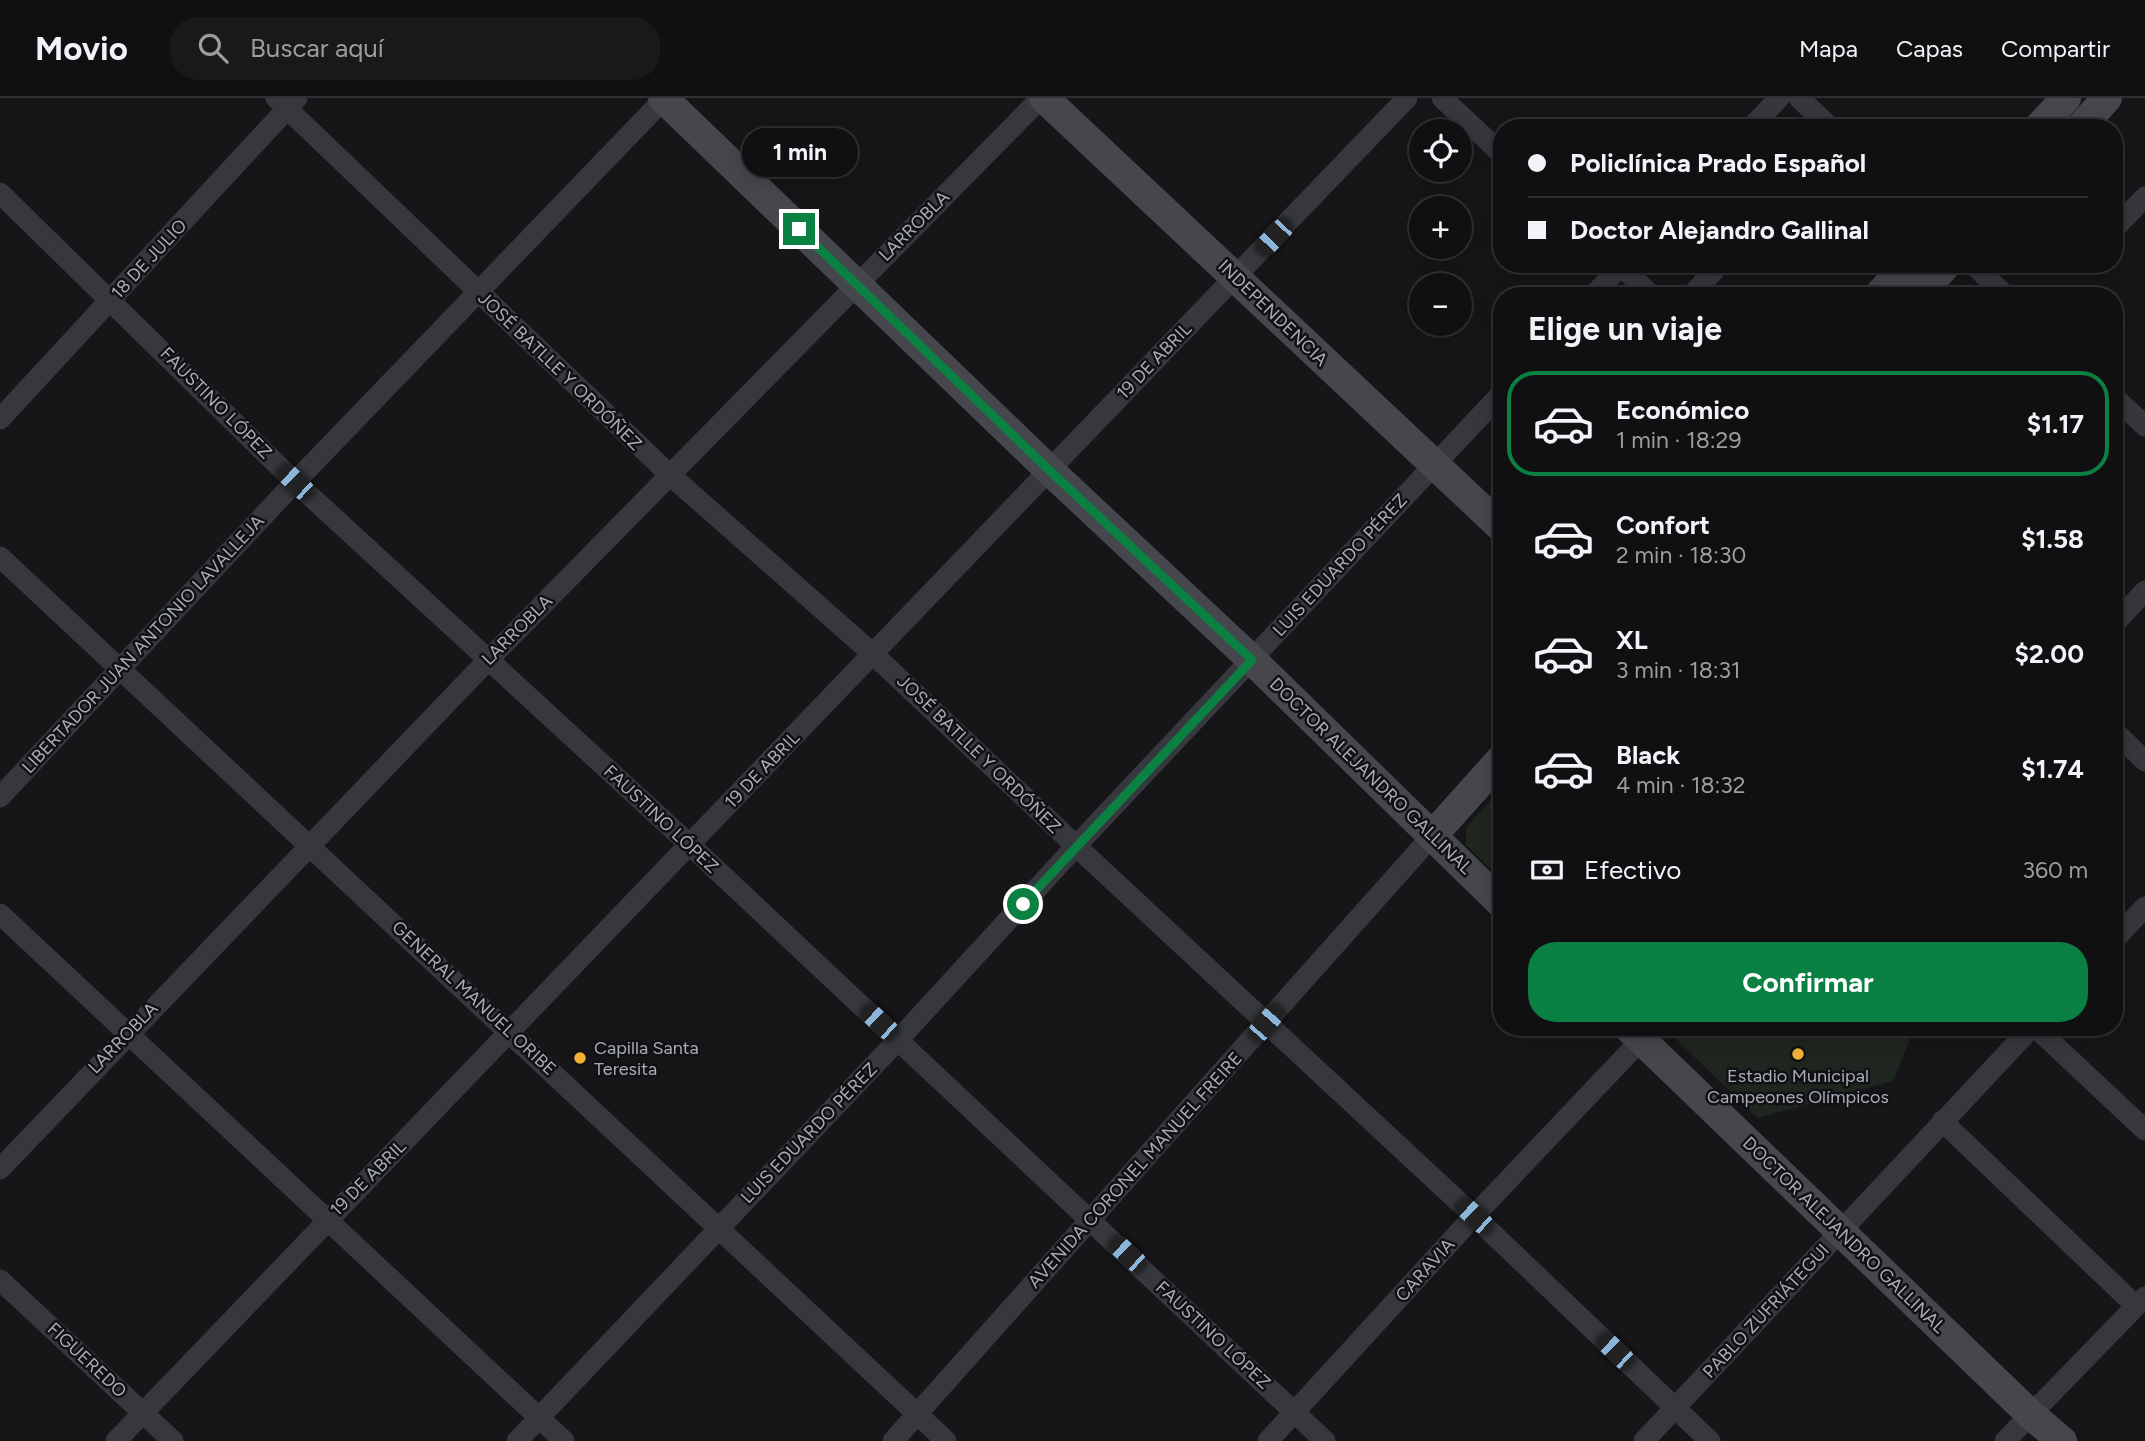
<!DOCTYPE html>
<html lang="es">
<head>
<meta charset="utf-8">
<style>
	:root { --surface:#101012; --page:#19191b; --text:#f1f3f6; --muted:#9c9d9f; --line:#303032; --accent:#0b8043 }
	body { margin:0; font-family:Figtree,sans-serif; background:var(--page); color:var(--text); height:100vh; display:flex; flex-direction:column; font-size:26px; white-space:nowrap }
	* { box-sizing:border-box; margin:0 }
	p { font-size:23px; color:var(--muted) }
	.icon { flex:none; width:38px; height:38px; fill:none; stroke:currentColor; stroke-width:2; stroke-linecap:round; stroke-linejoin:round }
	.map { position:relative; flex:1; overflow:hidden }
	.drawer { position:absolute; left:1493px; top:189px; width:630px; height:749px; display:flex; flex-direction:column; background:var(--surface); border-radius:28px; box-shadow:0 4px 18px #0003,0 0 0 2px var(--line) }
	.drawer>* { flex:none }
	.guide { position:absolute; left:1493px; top:21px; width:630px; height:154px; border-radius:28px; box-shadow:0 4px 18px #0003,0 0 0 2px var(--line); display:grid; align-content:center; height:154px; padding:0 35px; background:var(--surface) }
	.fabs { position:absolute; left:1409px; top:21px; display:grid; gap:14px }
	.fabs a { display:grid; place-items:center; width:63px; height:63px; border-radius:50%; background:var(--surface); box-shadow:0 4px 18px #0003,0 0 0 2px var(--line); font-size:35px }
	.end { position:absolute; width:32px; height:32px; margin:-16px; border:9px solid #0b8043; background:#fff; box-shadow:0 0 0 4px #fff }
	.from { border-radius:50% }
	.bubble { position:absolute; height:49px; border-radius:24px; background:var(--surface); box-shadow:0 4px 18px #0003,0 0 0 2px var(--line); font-size:23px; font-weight:700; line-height:49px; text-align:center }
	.car { position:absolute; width:21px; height:42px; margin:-21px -10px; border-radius:9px; box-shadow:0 0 5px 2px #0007; background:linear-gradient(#222 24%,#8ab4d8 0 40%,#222 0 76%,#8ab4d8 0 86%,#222 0) }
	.guide b { display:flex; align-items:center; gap:24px; height:66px; font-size:26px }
	.guide b+b { border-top:2px solid var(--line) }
	.guide i { width:18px; height:18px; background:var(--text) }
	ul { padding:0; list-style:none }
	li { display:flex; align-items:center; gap:21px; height:105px; margin:0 14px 10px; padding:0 21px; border:4px solid transparent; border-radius:28px }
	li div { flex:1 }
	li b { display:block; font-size:26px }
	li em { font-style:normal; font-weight:700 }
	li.selected { border-color:var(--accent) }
	li>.icon { width:63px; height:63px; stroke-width:1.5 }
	h2 { padding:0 35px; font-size:32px; line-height:84px }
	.pay { display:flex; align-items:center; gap:18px; height:77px; padding:0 35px; font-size:26px }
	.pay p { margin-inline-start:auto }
	.action { display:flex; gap:14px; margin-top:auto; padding:14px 35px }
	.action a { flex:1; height:80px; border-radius:28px; background:var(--accent); color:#fff; font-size:28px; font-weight:700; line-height:80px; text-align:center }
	header { display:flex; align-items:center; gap:42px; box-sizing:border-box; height:98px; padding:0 35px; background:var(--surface); border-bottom:2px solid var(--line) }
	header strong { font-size:33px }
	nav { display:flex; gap:38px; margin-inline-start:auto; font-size:24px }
	.search { width:490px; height:63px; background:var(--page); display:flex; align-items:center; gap:18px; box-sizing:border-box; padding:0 24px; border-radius:28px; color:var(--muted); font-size:26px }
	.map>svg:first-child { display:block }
</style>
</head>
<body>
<header>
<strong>Movio</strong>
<div class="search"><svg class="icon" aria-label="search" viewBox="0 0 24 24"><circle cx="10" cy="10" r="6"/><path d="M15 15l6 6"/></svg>Buscar aquí</div>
<nav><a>Mapa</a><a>Capas</a><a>Compartir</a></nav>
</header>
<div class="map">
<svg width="2145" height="1343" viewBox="0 0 2145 1343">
	<rect width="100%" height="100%" fill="#161618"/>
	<path fill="#1e261f" d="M1501 690V781L1466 747V730Z
		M1663 929H1915L1893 983 1758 1020Z"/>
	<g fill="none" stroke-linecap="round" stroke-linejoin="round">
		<path stroke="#37383d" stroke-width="21" d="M276 0 670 377 873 556 1076 748 1474 1118 1710 1343
			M1442 0 1502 56
			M1799 0 1831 30
			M1751 30 1779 0
			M0 95 295 384 690 747 1325 1343
			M2114 131 2145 99
			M1619 166 1652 198
			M1973 166 2006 198
			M1593 198 1622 166
			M1691 198 1720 166
			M2114 299 2145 328
			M0 321 297 0
			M0 459 946 1343
			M2114 526 2145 493
			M2114 633 2145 663
			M0 699 295 384 665 0
			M0 816 564 1343
			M2114 842 2145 809
			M2035 929 2145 1032
			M1942 1023 2136 1208
			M0 1071 488 562 1041 0
			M0 1182 173 1343
			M116 1343 1407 0
			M517 1343 898 942 1076 748 1502 295
			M893 1343 1432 738
			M1268 1343 1474 1118 1641 942
			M1644 1343 2032 929
			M2005 1343 2145 1199"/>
		<path stroke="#45474d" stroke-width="30" d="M663 0 1049 372 1252 562 1502 806
			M1044 0 1502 430
			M2038 30 2066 0
			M2080 30 2107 0
			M1878 198 1907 166
			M1918 198 1947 166
			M1432 738 1502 660
			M1628 929 2030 1316 2062 1343"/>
	</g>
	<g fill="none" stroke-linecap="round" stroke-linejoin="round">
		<path stroke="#0b8043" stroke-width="9" d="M799 131 1049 372 1252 562 1023 806"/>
	</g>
	<g fill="#f2b134" stroke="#111113" stroke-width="2.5">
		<circle cx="1798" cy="956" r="7"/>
		<circle cx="580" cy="960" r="7"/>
	</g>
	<g text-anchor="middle" stroke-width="5" stroke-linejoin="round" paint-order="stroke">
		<g font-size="18" fill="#a8adb8" stroke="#111113">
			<text transform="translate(914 128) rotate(-45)" y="6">LARROBLA</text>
			<text transform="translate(149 161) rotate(-47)" y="6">18 DE JULIO</text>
			<text transform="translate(1273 215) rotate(44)" y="6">INDEPENDENCIA</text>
			<text transform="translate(1154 263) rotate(-46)" y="6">19 DE ABRIL</text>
			<text transform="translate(560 273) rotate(44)" y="6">JOSÉ BATLLE Y ORDÓÑEZ</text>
			<text transform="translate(216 305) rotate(45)" y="6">FAUSTINO LÓPEZ</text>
			<text transform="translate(1340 467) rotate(-47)" y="6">LUIS EDUARDO PÉREZ</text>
			<text transform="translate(517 532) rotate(-45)" y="6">LARROBLA</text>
			<text transform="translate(143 546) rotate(-47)" y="6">LIBERTADOR JUAN ANTONIO LAVALLEJA</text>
			<text transform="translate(979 656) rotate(44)" y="6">JOSÉ BATLLE Y ORDÓÑEZ</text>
			<text transform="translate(762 672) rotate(-46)" y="6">19 DE ABRIL</text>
			<text transform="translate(1371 678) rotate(44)" y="6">DOCTOR ALEJANDRO GALLINAL</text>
			<text transform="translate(661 721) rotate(43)" y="6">FAUSTINO LÓPEZ</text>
			<text transform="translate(474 900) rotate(43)" y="6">GENERAL MANUEL ORIBE</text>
			<text transform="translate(123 940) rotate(-46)" y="6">LARROBLA</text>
			<text transform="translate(809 1035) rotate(-46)" y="6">LUIS EDUARDO PÉREZ</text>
			<text transform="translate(1135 1072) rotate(-48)" y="6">AVENIDA CORONEL MANUEL FREIRE</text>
			<text transform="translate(368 1080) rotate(-45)" y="6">19 DE ABRIL</text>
			<text transform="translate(1844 1137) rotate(44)" y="6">DOCTOR ALEJANDRO GALLINAL</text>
			<text transform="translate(1425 1172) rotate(-48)" y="6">CARAVIA</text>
			<text transform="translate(1766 1213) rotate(-47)" y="6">PABLO ZUFRIÁTEGUI</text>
			<text transform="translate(1213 1237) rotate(43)" y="6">FAUSTINO LÓPEZ</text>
			<text transform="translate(87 1262) rotate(43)" y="6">FIGUEREDO</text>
		</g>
		<g font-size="18" fill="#a8adb8" stroke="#111113" text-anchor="start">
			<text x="594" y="956">Capilla Santa<tspan x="594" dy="21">Teresita</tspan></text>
			<text x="1798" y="984" text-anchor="middle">Estadio Municipal<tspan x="1798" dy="21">Campeones Olímpicos</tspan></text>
		</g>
	</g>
</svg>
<div class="fabs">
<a><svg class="icon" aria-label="locate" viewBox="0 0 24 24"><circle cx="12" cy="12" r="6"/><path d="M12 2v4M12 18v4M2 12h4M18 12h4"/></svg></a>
<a>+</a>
<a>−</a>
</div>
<i class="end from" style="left:1023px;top:806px"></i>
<i class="end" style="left:799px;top:131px"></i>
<div class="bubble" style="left:742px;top:30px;width:116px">1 min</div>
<i class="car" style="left:1274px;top:139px;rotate:224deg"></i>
<i class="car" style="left:295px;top:384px;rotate:314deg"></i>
<i class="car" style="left:879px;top:924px;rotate:313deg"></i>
<i class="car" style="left:1266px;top:925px;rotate:41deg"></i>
<i class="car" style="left:1474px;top:1118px;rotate:313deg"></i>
<i class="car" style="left:1127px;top:1156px;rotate:313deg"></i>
<i class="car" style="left:1615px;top:1253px;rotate:314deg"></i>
<div class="guide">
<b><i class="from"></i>Policlínica Prado Español</b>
<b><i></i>Doctor Alejandro Gallinal</b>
</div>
<section class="drawer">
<h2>Elige un viaje</h2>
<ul>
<li class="selected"><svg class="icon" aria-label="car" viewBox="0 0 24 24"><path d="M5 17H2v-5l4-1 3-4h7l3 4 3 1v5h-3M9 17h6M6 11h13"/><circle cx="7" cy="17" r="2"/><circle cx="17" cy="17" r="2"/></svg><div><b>Económico</b><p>1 min · 18:29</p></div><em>$1.17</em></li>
<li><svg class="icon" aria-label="car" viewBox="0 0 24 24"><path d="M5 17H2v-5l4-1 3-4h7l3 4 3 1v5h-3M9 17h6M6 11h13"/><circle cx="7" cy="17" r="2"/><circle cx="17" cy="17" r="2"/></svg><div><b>Confort</b><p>2 min · 18:30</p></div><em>$1.58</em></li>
<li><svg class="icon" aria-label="car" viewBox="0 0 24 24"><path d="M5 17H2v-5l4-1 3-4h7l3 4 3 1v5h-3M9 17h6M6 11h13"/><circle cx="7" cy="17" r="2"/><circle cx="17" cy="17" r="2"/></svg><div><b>XL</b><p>3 min · 18:31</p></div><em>$2.00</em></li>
<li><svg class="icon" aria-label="car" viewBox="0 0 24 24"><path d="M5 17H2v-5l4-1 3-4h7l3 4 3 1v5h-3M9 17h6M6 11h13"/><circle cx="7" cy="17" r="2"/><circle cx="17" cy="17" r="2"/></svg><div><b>Black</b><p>4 min · 18:32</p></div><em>$1.74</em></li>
</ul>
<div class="pay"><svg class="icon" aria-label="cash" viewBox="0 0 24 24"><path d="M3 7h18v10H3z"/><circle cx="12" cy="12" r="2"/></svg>Efectivo<p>360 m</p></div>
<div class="action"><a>Confirmar</a></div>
</section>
</div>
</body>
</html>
